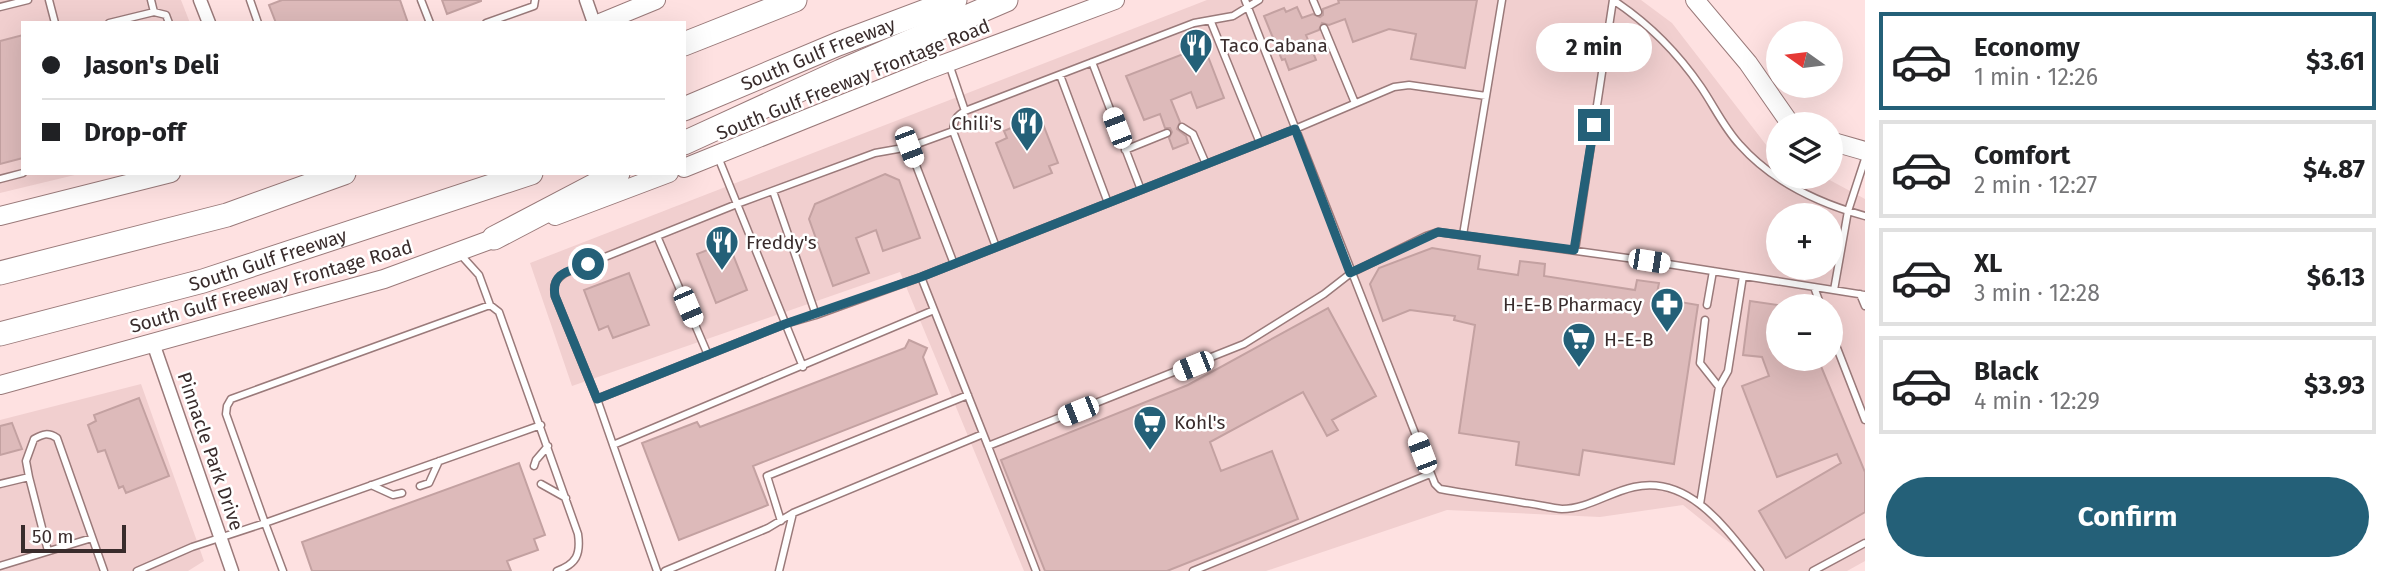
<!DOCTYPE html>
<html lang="en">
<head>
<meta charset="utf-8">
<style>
	:root { --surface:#fff; --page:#f2f2f2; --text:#202124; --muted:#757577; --line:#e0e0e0; --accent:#246078 }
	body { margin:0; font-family:"Fira Sans",sans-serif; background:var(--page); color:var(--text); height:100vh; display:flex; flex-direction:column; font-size:26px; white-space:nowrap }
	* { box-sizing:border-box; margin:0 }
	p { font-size:23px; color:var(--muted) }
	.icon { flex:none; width:38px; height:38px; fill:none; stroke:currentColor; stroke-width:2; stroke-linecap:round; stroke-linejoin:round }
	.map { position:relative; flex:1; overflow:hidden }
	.sheet { display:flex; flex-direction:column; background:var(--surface); width:525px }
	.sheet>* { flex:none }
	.banner { position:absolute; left:21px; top:21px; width:665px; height:154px; border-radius:0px; box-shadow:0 7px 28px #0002; display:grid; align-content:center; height:154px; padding:0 21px; background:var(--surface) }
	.needle { width:46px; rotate:284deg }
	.buttons { position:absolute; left:1766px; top:21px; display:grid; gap:14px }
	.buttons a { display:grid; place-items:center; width:77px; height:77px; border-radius:50%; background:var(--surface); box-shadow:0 7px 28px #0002; font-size:35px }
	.scale { position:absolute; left:21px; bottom:18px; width:105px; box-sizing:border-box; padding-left:7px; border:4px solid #392c2c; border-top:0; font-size:19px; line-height:24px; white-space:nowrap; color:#392c2c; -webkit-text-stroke:5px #fff; paint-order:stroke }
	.end { position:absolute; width:32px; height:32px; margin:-16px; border:9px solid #246078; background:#fff; box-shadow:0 0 0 4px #fff }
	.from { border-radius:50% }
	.bubble { position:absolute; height:49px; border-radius:24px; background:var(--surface); box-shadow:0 7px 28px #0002; font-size:23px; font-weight:700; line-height:49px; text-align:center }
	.car { position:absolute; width:21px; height:42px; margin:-21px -10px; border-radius:9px; box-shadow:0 0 5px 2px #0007; background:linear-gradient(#fff 24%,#345 0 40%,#fff 0 76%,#345 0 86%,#fff 0) }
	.banner b { display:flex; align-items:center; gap:24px; height:66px; font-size:26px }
	.banner b+b { border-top:2px solid var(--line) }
	.banner i { width:18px; height:18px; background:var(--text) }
	ul { padding:12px 0 0; list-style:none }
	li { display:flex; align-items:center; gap:21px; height:98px; margin:0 14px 10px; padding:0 7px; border:4px solid var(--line); border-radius:0px }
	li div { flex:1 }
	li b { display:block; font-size:26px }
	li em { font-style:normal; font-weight:700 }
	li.current { border-color:var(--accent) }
	li>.icon { width:63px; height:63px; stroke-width:1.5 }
	.cta { display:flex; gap:14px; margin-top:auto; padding:14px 21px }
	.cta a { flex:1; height:80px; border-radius:42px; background:var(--accent); color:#fff; font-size:28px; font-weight:700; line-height:80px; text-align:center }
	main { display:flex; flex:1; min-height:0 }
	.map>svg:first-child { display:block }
</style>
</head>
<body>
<main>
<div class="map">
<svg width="1865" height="571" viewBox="0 0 1865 571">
	<rect width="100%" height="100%" fill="#fee1e1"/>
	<path fill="#f1cfcf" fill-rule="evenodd" d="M0 0H181L190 23H23V173H83L0 193Z
		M1207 0H1641L1672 23 1767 146 1778 152V177H1824L1865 199V561L1847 571H1765L1683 505 1600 517 1447 510 1266 571H1024L900 272 572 386 530 263ZM1778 215H1830V268H1778ZM1778 306H1830V359H1778Z
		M141 384 204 561 188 571H0V420Z"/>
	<path fill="#ddbaba" stroke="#c3a1a1" stroke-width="2" d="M282 0H400L408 23H276L269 5Z
		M442 0H481V1L447 14Z
		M1338 0H1477L1465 68 1411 59 1416 34 1389 29 1353 42 1345 19 1329 25 1322 23 1319 30 1306 35 1316 60 1289 70 1285 59 1282 60 1264 16 1284 8 1286 12 1297 7 1302 18 1313 14 1320 17 1323 15V9L1339 3Z
		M23 35V158L0 164V41Z
		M1204 46 1224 98 1197 108 1191 92 1171 100 1180 122 1177 129 1186 136 1188 143 1173 149 1169 138 1172 132 1170 128H1165L1160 114 1144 120 1126 76Z
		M1020 124 1023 132 1043 124 1058 163 1049 166 1052 173 1014 188 996 143 1007 138 1004 131Z
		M885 174 899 180 920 238 883 251 876 230 856 238 869 273 833 286 809 219 815 204Z
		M728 242 747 290 716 303 697 254Z
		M1432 248 1480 256 1478 269 1518 275 1520 261 1545 264 1544 276 1635 290 1637 280 1659 283 1656 298 1698 305 1674 464 1583 450 1579 475 1516 465 1519 442 1459 433 1475 325 1454 320 1455 316 1410 310 1383 321 1370 284 1379 268Z
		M629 273 649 325 613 338 608 326 599 330 584 290Z
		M1750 301 1778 305V359H1818L1865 472V512L1786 558 1759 511 1841 463 1837 454 1777 477 1742 386 1769 376 1762 357 1743 355Z
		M1328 308 1376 396 1332 420 1338 430 1327 436 1303 392 1210 442 1221 471 1272 451 1298 519 1167 571H1045L1001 460 1188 385Z
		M909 340 927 348 923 357 937 394 753 466 768 505 679 540 642 443 697 422 700 427 905 348Z
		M139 398 169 476 126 493 123 486 119 488 105 450 98 452 88 425 96 421 94 415Z
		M12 423 22 449 0 455V426Z
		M519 463 545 535 534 539 538 550 507 561 511 571H312L302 542Z"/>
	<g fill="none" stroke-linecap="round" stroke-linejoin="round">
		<defs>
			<path id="lane" d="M49 0 55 23
				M151 0 154 12
				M250 0 258 23
				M421 0 430 23
				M1245 0 1435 484 1440 489C1468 494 1497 498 1525 503 1537 504 1550 508 1562 509 1587 509 1610 492 1634 487 1691 474 1729 533 1760 571
				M1313 0 1318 12
				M1613 0C1648 23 1677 52 1701 87 1714 106 1724 128 1740 145 1773 182 1818 203 1865 216
				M0 7 28 0
				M1211 22 1260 143
				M109 23 154 12 166 15 169 23
				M486 23 534 6 535 0
				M1324 28 1355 103
				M1092 62 1141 190
				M949 64 965 111C956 116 954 120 953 131L996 247
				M1060 75 1108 203
				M1486 96 1409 85 1394 87 1295 129 921 277 988 446 1244 344 1324 294 1351 273 1426 236 1438 232 1649 261 1865 295
				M965 111 1194 23 1233 16 1259 0
				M1182 127 1193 134 1206 164
				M909 147 953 131
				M1125 150 1167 133
				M718 157 803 367
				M0 179 23 173
				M1463 235 1502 0
				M657 236 708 355
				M1575 250 1613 0
				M460 254 479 275 490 305
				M1814 287 1821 306
				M1834 290 1848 211 1865 159
				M1860 294 1865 306
				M1707 305 1713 271
				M816 315 921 277
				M1705 320 1700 363 1719 387
				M1830 330 1865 420
				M597 399 555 296C553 284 555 280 565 273L737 204 875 153 909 147 954 264
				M613 445 934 310
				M988 446 1036 571
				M534 466 536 460 548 446
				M29 477 48 551
				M0 484 29 477 26 461 34 439C43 434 48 432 57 438L104 571
				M541 484 566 498
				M371 485 393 495 402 493
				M420 486 429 483 439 461
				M1700 504 1719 387 1728 371 1743 276
				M781 521 767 476 968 395
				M0 566 92 538
				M137 571 192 547 265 523 226 414 227 406 231 399 490 305 499 312 578 534C581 555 576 564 557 571
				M283 571 265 523 541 425
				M657 571 597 399 785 324 816 315 773 191
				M665 571 768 528 793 513
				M779 571 793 513 983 434
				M1193 571 1430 474
				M1813 571 1865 543"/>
			<path id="street" d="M200 0 209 23
				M586 0 594 23
				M153 343 232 571"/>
			<path id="secondary" d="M1695 0 1748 63 1789 122 1794 124
				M600 23 656 0
				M1830 141 1865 151
				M684 168 925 71 1115 0
				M0 216 171 173
				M555 216 669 173
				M0 385 384 279 506 234"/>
			<g id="highway">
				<path d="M684 44 795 0"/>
				<path id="s1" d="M684 109 838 44 955 0"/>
				<path d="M684 143 841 71 1006 0"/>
				<path d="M494 238 618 173"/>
				<path d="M0 273 227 215 344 173"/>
				<path id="s2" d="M0 334 203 281 531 173"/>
			</g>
		</defs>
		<use href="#lane" stroke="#9a7a7a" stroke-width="9"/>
		<use href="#street" stroke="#9a7a7a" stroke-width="15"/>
		<use href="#secondary" stroke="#9a7a7a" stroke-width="20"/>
		<use href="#highway" stroke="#9a7a7a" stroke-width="25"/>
		<use href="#lane" stroke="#fff" stroke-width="6"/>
		<use href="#street" stroke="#fff" stroke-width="12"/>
		<use href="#secondary" stroke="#fff" stroke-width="18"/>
		<use href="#highway" stroke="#fff" stroke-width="23"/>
	</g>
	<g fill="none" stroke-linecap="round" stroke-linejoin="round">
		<path stroke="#246078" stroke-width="9" d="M588 264C570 271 551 272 555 296L597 399 785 324 921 277 1295 129 1350 273 1438 232 1574 250 1594 125"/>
	</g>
	<defs>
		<symbol id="restaurant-pin" viewBox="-11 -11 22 30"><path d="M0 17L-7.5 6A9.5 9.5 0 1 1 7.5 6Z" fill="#246078" stroke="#fff"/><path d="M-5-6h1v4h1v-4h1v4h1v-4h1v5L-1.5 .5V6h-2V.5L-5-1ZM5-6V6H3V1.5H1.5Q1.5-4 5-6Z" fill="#fff"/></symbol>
		<symbol id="pharmacy-pin" viewBox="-11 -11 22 30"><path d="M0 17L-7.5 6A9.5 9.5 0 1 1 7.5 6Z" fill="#246078" stroke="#fff"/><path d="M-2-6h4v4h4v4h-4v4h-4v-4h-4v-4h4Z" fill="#fff"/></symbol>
		<symbol id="supermarket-pin" viewBox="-11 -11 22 30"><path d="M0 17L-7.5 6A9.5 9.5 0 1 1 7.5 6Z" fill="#246078" stroke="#fff"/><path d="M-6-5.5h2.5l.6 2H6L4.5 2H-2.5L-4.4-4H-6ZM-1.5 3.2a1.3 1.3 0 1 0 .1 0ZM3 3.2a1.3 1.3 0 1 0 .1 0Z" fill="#fff"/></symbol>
	</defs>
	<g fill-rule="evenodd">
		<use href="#restaurant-pin" x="1177" y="26" width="38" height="52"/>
		<use href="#restaurant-pin" x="1008" y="104" width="38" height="52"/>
		<use href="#restaurant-pin" x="703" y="223" width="38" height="52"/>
		<use href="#pharmacy-pin" x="1648" y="285" width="38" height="52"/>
		<use href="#supermarket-pin" x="1560" y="320" width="38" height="52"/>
		<use href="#supermarket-pin" x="1131" y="403" width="38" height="52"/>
	</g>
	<g text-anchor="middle" stroke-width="5" stroke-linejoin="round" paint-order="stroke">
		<g font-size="19" fill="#392c2c" stroke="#fff" text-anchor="start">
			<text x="1220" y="52">Taco Cabana</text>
			<text x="1002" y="130" text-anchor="end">Chili's</text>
			<text x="746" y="249">Freddy's</text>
			<text x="1642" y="311" text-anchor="end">H-E-B Pharmacy</text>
			<text x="1604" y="346">H-E-B</text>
			<text x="1174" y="429">Kohl's</text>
		</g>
		<g font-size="19" fill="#392c2c" stroke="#fff">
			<text dy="7" stroke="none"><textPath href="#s1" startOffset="145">South Gulf Freeway</textPath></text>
			<text transform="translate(853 79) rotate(-22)" y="7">South Gulf Freeway Frontage Road</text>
			<text dy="7" stroke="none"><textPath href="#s2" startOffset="278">South Gulf Freeway</textPath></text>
			<text transform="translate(271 286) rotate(-16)" y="7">South Gulf Freeway Frontage Road</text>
			<text transform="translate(211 451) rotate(71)" y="7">Pinnacle Park Drive</text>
		</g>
	</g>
</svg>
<div class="buttons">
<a><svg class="needle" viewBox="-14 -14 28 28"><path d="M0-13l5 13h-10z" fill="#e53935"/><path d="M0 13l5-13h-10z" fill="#757577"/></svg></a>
<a><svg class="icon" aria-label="layers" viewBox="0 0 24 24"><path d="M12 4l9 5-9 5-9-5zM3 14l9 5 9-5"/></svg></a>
<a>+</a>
<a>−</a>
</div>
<div class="scale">50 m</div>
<i class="end from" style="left:588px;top:264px"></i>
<i class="end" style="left:1594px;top:125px"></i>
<div class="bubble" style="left:1536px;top:23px;width:116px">2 min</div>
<i class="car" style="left:1117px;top:128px;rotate:339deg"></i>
<i class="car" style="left:909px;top:147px;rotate:159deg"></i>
<i class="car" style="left:1649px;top:261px;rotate:99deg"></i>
<i class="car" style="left:688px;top:307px;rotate:157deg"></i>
<i class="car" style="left:1193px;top:366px;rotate:248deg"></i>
<i class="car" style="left:1078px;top:411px;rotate:248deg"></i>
<i class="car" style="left:1422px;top:453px;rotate:339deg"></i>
<div class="banner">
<b><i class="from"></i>Jason's Deli</b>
<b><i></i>Drop-off</b>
</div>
</div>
<section class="sheet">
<ul>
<li class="current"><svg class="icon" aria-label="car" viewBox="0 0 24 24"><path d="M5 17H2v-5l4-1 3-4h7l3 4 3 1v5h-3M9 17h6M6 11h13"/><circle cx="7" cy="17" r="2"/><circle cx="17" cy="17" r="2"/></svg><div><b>Economy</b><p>1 min · 12:26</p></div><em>$3.61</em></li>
<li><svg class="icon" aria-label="car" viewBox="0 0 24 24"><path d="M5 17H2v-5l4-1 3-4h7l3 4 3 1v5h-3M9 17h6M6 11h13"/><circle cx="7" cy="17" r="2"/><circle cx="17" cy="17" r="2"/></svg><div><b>Comfort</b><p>2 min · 12:27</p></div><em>$4.87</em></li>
<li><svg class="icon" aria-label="car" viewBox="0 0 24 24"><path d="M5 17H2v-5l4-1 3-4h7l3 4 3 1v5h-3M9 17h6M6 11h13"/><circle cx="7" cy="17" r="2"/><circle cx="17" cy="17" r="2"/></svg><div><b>XL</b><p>3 min · 12:28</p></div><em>$6.13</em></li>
<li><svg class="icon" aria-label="car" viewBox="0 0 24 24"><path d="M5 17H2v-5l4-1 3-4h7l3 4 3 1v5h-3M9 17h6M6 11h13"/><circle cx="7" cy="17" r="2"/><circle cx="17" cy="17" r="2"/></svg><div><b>Black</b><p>4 min · 12:29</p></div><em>$3.93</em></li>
</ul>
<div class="cta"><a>Confirm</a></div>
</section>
</main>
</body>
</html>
